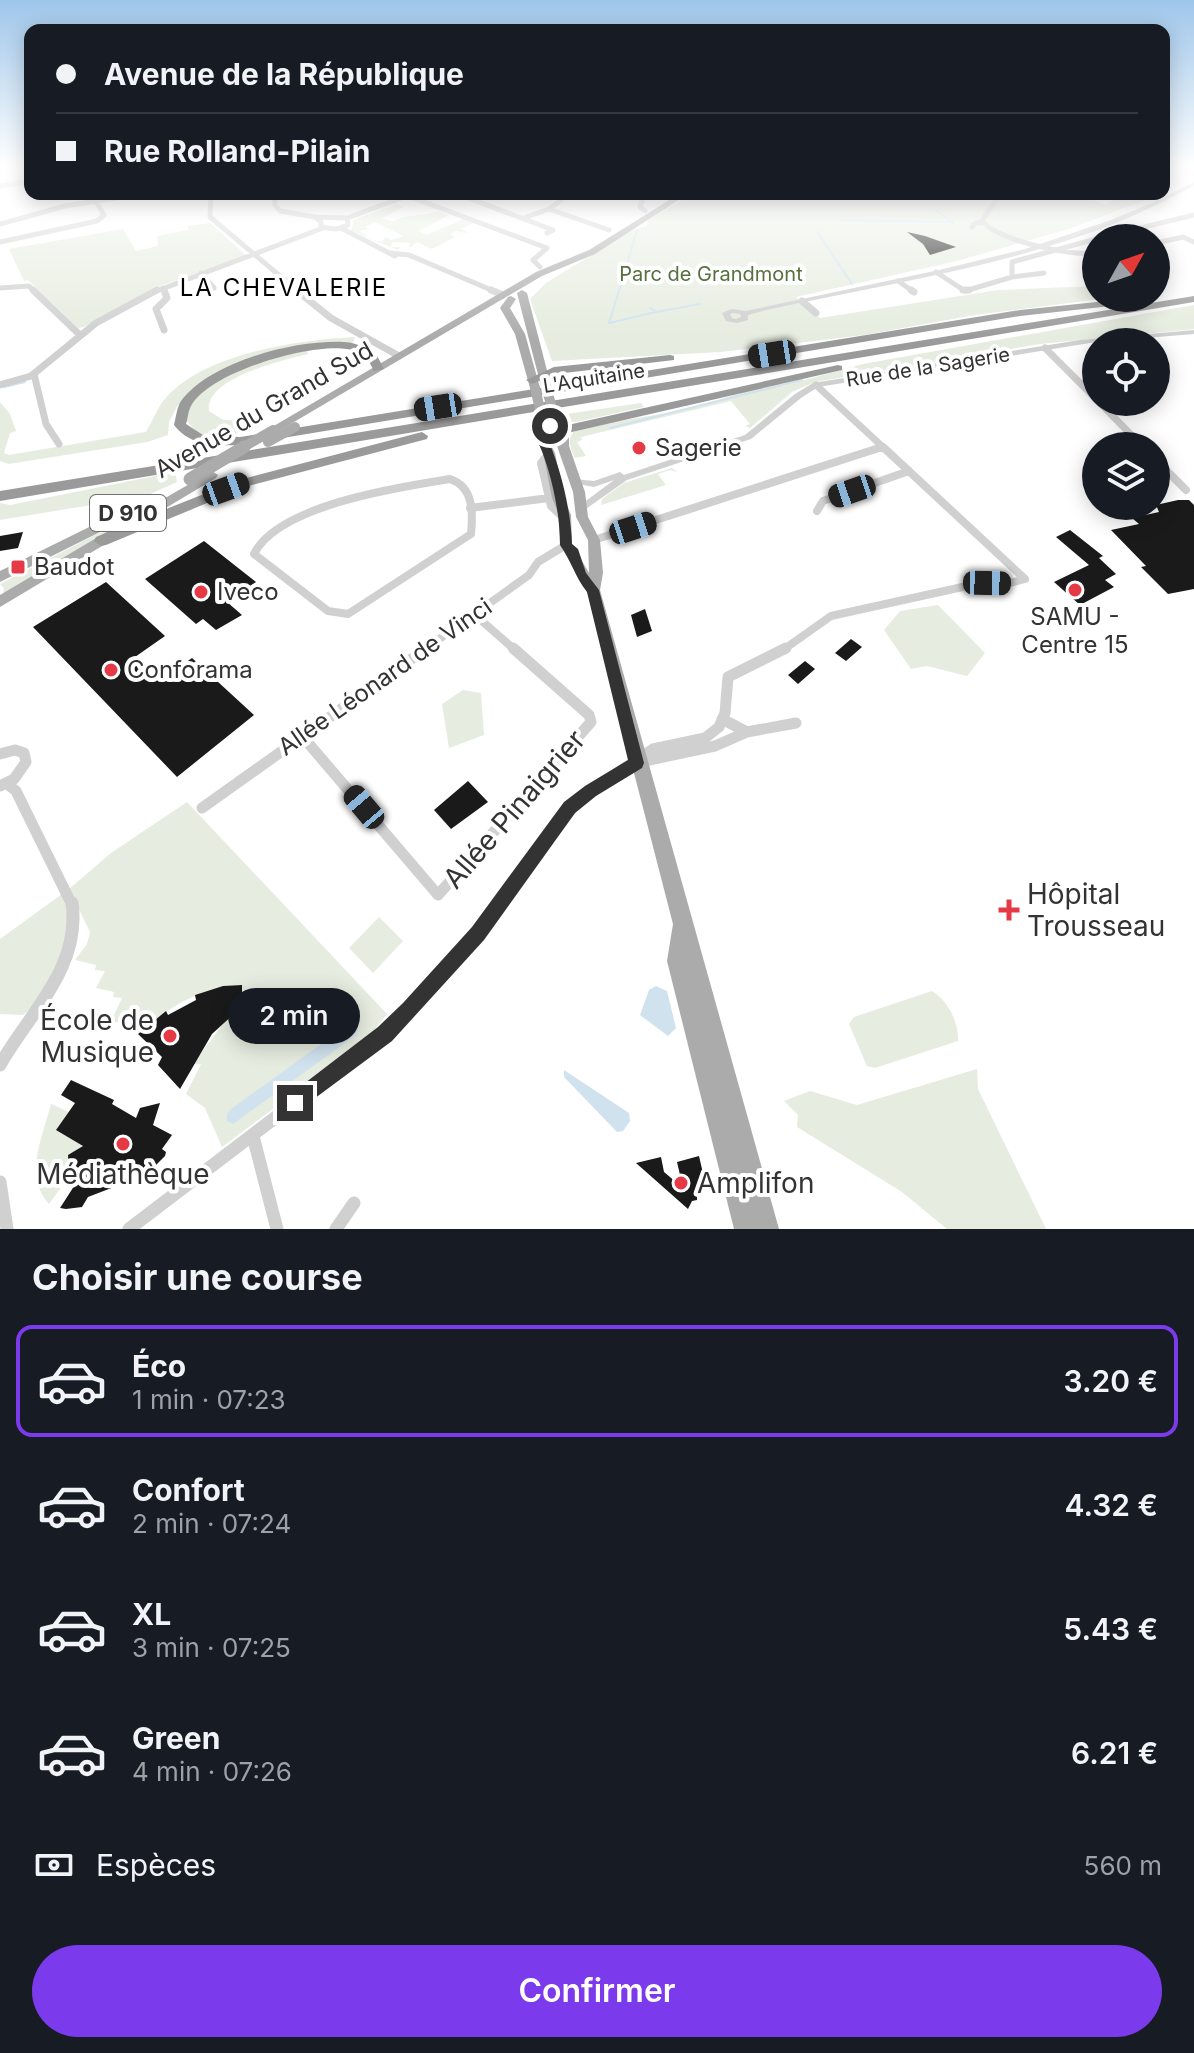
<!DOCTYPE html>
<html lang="fr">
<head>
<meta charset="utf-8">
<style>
	:root { --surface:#171b24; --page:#20242c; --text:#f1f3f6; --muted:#9ea1a6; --line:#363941; --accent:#7c3aed }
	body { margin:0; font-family:Inter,sans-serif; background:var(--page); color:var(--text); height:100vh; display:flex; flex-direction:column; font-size:30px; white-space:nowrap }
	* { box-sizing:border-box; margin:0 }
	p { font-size:26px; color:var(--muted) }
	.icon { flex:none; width:44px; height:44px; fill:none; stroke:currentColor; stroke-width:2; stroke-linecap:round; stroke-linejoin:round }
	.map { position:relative; height:1229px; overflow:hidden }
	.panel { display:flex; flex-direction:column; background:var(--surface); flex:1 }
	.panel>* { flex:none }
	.guide { position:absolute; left:24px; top:24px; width:1146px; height:176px; border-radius:16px; box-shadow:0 4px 20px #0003; display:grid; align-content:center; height:176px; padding:0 32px; background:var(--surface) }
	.needle { width:52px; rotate:50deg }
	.controls { position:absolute; left:1082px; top:224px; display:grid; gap:16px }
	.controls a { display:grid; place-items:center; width:88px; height:88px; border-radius:50%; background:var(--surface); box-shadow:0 4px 20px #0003; font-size:40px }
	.end { position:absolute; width:36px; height:36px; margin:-18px; border:10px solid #333; background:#fff; box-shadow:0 0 0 4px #fff }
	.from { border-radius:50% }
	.bubble { position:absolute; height:56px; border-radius:28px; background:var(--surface); box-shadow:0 4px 20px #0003; font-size:26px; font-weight:600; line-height:56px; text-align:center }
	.car { position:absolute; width:24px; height:48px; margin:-24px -12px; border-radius:10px; box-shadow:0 0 6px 2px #0007; background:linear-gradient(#222 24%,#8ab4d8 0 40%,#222 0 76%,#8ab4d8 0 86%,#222 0) }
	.guide b { display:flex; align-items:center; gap:28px; height:76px; font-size:30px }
	.guide b+b { border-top:2px solid var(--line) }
	.guide i { width:20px; height:20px; background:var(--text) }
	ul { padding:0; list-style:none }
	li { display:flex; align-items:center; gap:24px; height:112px; margin:0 16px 12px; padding:0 16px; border:4px solid transparent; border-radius:16px }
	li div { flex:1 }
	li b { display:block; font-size:30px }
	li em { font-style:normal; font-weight:600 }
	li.on { border-color:var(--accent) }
	li>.icon { width:72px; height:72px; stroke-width:1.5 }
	h2 { padding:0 32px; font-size:36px; line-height:96px }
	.pay { display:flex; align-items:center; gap:20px; height:88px; padding:0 32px; font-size:30px }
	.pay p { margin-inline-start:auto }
	.primary-button { display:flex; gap:16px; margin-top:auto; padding:16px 32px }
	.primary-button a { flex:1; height:92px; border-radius:48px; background:var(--accent); color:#fff; font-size:32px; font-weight:600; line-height:92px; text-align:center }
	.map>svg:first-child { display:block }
</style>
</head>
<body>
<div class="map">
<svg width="1194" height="1229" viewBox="0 0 1194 1229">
	<rect width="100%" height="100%" fill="#fff"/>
	<path fill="#e6ecdf" d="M692 194H1077L1106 205 1116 197 1111 194 1139 198 1141 194H1161L1072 228 957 261 796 297 820 318 998 290 1096 286V298H1108L975 315 864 335 721 352 552 361 530 299 546 283 631 231 647 226 648 220Z
		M397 204 404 207 382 218 393 222C410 212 421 218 437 211L449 215 419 231 427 235 463 219 474 223 461 229 469 233 456 231 450 234 455 237 432 249 417 242 409 248 410 243 393 242 390 247H400L398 250 368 238 381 242 386 237 391 240 403 236 375 222 365 227 369 229 359 231 368 236 366 237 351 230 354 220Z
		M210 223 246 255 244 257 157 287 84 327 78 328 28 280 24 281 9 249 123 229 136 251 158 246 157 236 188 230V226Z
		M1194 305V329L1040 344 815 382 792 392 750 428 745 426 750 424 731 401 581 437 582 440 577 442 586 456 575 458C570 449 567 439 574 431 609 420 646 418 683 410 715 403 745 390 778 383L783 386 863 364Z
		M355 337 352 345 305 348 308 354C284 360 204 378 209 411L223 420 255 421C241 438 218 438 198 434L187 421 190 404 178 405 169 422 168 435 147 442 9 464 0 461V402L10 414 16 431 10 433 4 453 9 455 146 432C152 422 157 409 164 400 202 353 299 340 355 337Z
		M641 403 644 407 576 422 561 421 560 415Z
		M672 468 677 472 670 470 658 474 666 485 601 505 602 499 624 483Z
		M175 472 177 482 146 496 0 520V503L10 505Z
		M128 518 129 520 3 595 4 588 0 584Z
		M938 605 985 653 967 676 927 666 911 669 884 630 900 611Z
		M463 690 481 693 484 735 449 748 442 704Z
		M187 802 387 1014 368 1038 222 1147 205 1108 186 1094 201 1064H194C209 1039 225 1027 234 1002L242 999V985C205 986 171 1005 142 1031L136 1013 124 1023 115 1022 114 1015 122 998 113 997 114 992 96 988 105 971 95 970 96 965 75 960 87 944 90 932 69 889 111 853Z
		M62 894 69 909 63 960 32 1008 23 1015 0 1014V939Z
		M379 917 403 941 373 973 349 948Z
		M932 991C948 1000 959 1023 958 1041L875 1068 867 1066 849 1024 854 1017Z
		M977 1069 978 1089 1046 1229H947L902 1192 797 1127 798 1115 784 1101 810 1091 857 1105Z
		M51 1104 69 1112 57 1129 82 1145 78 1152 69 1154 71 1174 49 1204C23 1176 43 1136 51 1104Z"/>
	<path fill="#cfe2ee" d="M656 986 667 991 676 1028 668 1036 640 1015 649 990Z
		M353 1021 358 1028 356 1035 233 1124 227 1121V1114L231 1109Z
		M564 1070 629 1113 630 1121 623 1131 617 1132 564 1077Z"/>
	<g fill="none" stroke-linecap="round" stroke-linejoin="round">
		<path stroke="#cfe2ee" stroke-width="2" d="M936 210 953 223
			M842 220 951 222 954 219
			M817 232 852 284
			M622 281 637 230
			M621 284 609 323 656 312
			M650 308 656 312 700 304
			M4 387 25 382
			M610 428 802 380"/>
	</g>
	<path fill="#1a1a1a" d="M907 232 925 236 956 247 930 255 923 244Z
		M318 373 327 378 297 395 288 390Z
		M1178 500H1189L1194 505V589L1168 594 1141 567 1146 566 1111 530 1139 524 1132 518 1159 512 1156 505Z
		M1070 530 1103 556 1099 558 1116 574 1105 580 1114 587 1080 605 1054 582 1089 565 1056 537Z
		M23 532 18 548 0 551V536Z
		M204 541 256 582 227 602 242 615 216 630 203 619 196 624 145 579Z
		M106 582 165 636 135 657 160 681 192 658 254 715 177 777 33 627Z
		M645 609 652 631 637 637 631 615Z
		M851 639 862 647 846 661 835 653Z
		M805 661 815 669 798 684 788 675Z
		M468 781 488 802 451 829 434 810Z
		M242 985V999L234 1001 236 1012 212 1034 180 1089 158 1065 162 1057 138 1034 166 1011 168 1015 196 1000 195 995 223 986Z
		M71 1080 114 1100 112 1104 136 1118 140 1108 160 1103 153 1125 172 1135 162 1149 166 1152 165 1156 145 1176 141 1170 114 1187 88 1197 82 1207 66 1209 60 1208 78 1180 69 1171 68 1155 83 1146 56 1130 75 1103 61 1095Z
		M699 1156 705 1182 697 1192V1200L692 1201 688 1209 636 1163 661 1157 664 1172 683 1188 677 1162Z"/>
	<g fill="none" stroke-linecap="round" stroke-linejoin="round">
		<path stroke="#d0d0d0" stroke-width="5" d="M0 186 30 181
			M211 194 210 217 299 292
			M275 194V205L280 211 315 217
			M458 194 553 230 547 233
			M644 194 640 207 645 211
			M408 196 547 248 533 260 540 267
			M549 209 609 230
			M315 217 347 218 348 225 336 229 321 227V222Z
			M347 218 412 194
			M524 218 549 209 561 200 550 194
			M981 222 1000 194
			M0 224 65 206 140 194
			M972 227 975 223H984C1002 241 1070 256 1096 253
			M341 228 395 256
			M1099 238 1194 215
			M0 242 97 221 104 215 95 200
			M1156 243 1183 237 1194 242
			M390 253 409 255 496 292
			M1089 255V261L1096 265
			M936 272 965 291 1012 277 1044 273
			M201 273 214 288
			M1012 277V262L1096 239
			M898 281 914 292
			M0 288 29 286 35 292
			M163 288 165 292
			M154 292 323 228"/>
		<path stroke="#d0d0d0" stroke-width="7" d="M33 290 80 335
			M164 290 167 298 156 309 164 330
			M296 290 331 318 399 356
			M491 290 503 295
			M911 290 914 292
			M963 290H969
			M802 301 816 313
			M1045 348 1096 399
			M34 374 46 424 59 444
			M0 385 31 376 96 323 157 290
			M816 385 885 449
			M1099 402 1142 446
			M875 449 883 447"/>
		<path stroke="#d0d0d0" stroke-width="8" d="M549 453 541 463 551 506 567 521
			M1156 460 1186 490
			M450 479C474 487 473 513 471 534L348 614 328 611 254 554C278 505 400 487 450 479Z
			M470 508 549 498
			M817 511 823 501 909 471
			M594 540 882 447
			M474 614 515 650
			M424 650 529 575 538 562 566 545
			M783 650 831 616 976 584 1010 583 1025 579 883 447"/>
		<path stroke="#d0d0d0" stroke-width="11" d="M722 719 747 732
			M303 737 438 895 591 722 589 715 513 648
			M0 754 15 750 24 753 26 762 14 779 0 786
			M640 762 715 746 747 732 796 723
			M7 784 16 791 72 905
			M202 808 427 648
			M499 905 580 798 653 749 705 738 719 727 725 713 728 677 786 648"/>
		<path stroke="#d0d0d0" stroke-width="13" d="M0 1065C30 1012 81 968 72 903
			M253 1136 277 1229
			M0 1182 7 1229
			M129 1229 385 1034 478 934 501 903
			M336 1229 354 1203"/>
		<path fill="#d0d0d0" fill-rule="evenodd" d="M1194 182V186C1168 199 1143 212 1116 223 1005 267 886 284 771 309L748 315V320L737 323 726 321 722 313 732 309 746 311 939 270 1025 249 1111 220 1152 203ZM733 313 740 314 741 317 736 319 732 318 730 314Z
			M1194 330V334L1096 342 818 387 801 398 751 439 627 480 583 511H577L575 509 614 480 594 487 573 483V479L594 481 620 472 624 475 745 435 795 394 813 383 1080 340Z"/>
		<path fill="#ababab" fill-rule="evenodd" d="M679 194H688L595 254 542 276 277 432H269L267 430 536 272 589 250Z
			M522 290 527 293 551 386 550 388H542L541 386 517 293Z
			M511 296 516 299 510 308 525 334 540 388 539 390 535 391 530 388 515 334 500 308 508 297Z
			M554 413 558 414 569 430V446L585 492 588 517 600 540 603 573 600 590 779 1229H734L667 961 673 924 587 591 560 545 559 515 552 498 543 453 533 433 537 428 538 416H546L549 428 545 433 555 453 564 498 571 515 572 544 589 573 588 540 576 517 573 492 557 446V431L549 416Z
			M212 471 218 475 216 478 0 607V595L142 511 0 582V571L144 500H152L153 505Z"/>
		<path fill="#9a9a9a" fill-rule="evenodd" d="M1194 296V302L0 501V491Z
			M1116 300 1120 301V305L1020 316 240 445C215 446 190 446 174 425 176 417 177 407 181 401 211 361 295 340 343 342 353 342 364 347 374 350L384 369 374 371 365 354C359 353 353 350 347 349 310 343 209 372 191 406 188 411 188 419 186 424L203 435 240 437 1020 310Z
			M670 355 674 356V360L556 374 532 384 526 380 554 367Z
			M838 365 842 366V370L563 434 557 430 563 426Z
			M422 432 428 436 427 439 248 486 106 545 101 546 94 541 96 537 239 480Z"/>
		<path stroke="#ababab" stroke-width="10" d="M546 386 554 416
			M535 388 542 418
			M268 442 295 427
			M240 449 273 430"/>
		<path stroke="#ababab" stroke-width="13" d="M190 479 244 447"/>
	</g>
	<linearGradient id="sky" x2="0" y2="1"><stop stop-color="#9ec6ea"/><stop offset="0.49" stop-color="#fff"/><stop offset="1" stop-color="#fff" stop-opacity="0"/></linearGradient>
	<rect width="1194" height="339" fill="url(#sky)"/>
	<path fill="#333" d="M547 424 556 426 545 434C560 463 571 511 572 544L578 549 586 573 599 590 644 763 642 768 596 796 575 813 484 940 392 1041 295 1113 288 1110 285 1103 288 1096 378 1027 403 1003 472 927 564 802 585 786 628 760 587 592C575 577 571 560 560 545 560 510 550 465 534 433Z"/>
	<g fill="#e63946" stroke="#fff" stroke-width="3">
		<circle cx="639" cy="448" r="8"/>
		<rect x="10" y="559" width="16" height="16" rx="4"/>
		<circle cx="1075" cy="590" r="8"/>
		<circle cx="201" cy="592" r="8"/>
		<circle cx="111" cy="670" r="8"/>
		<path d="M1005 898h8v8h8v8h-8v8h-8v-8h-8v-8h8z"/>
		<circle cx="170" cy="1036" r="8"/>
		<circle cx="123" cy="1144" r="8"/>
		<circle cx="681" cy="1183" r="8"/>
	</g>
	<g text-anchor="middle" stroke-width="8" stroke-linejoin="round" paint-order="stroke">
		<g font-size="20" fill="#56703f" stroke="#fff">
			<text x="711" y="281">Parc de Grandmont</text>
		</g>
		<g font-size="20" fill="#333" stroke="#fff">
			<text transform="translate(928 367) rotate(-9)" y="7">Rue de la Sagerie</text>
			<text transform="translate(594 378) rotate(-9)" y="7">L'Aquitaine</text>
		</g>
		<rect fill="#fff" stroke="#707070" stroke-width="2" x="90" y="495" width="76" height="36" rx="6"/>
		<g font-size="22" font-weight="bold" fill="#333">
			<text x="128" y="521">D 910</text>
		</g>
		<g font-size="24" letter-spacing="2" fill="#000" stroke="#fff">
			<text x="284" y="296">LA CHEVALERIE</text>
		</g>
		<g font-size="24" fill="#333" stroke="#fff">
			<text transform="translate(264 410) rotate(-30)" y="8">Avenue du Grand Sud</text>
			<text transform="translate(385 677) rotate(-35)" y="8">Allée Léonard de Vinci</text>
		</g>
		<g font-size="24" fill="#333" stroke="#fff" text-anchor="start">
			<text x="655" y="456">Sagerie</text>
			<text x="34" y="575">Baudot</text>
			<text x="217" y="600">Iveco</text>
			<text x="1075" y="625" text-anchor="middle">SAMU -<tspan x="1075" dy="28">Centre 15</tspan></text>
			<text x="127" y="678">Conforama</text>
		</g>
		<g font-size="28" fill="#333" stroke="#fff">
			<text transform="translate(514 809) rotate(-49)" y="10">Allée Pinaigrier</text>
		</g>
		<g font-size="28" fill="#333" stroke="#fff" text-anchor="start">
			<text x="1027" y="904">Hôpital<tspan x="1027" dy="32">Trousseau</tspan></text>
			<text x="154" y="1030" text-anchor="end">École de<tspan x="154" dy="32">Musique</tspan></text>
			<text x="123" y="1184" text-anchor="middle">Médiathèque</text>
			<text x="697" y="1193">Amplifon</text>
		</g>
	</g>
</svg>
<div class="controls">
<a><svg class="needle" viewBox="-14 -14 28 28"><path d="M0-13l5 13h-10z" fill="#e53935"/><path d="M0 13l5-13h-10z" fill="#9ea1a6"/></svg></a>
<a><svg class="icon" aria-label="locate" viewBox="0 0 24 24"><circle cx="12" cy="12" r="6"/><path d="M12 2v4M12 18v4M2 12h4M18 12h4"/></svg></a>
<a><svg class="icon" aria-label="layers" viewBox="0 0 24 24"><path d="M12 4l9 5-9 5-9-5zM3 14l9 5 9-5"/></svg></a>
</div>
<i class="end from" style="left:550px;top:426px"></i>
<i class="end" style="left:295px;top:1103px"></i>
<div class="bubble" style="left:228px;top:988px;width:132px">2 min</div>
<i class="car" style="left:772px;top:354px;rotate:261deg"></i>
<i class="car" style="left:438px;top:407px;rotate:261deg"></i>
<i class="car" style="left:226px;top:489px;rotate:70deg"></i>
<i class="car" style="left:852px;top:491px;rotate:251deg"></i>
<i class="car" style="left:633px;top:528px;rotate:72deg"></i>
<i class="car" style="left:987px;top:583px;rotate:91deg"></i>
<i class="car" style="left:364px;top:807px;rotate:320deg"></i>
<div class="guide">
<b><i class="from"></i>Avenue de la République</b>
<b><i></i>Rue Rolland-Pilain</b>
</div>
</div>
<section class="panel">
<h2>Choisir une course</h2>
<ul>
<li class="on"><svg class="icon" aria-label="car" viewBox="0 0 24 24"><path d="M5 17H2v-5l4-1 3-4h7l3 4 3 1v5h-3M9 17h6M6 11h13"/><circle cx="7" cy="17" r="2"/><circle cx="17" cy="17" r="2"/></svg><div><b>Éco</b><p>1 min · 07:23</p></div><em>3.20 €</em></li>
<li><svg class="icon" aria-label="car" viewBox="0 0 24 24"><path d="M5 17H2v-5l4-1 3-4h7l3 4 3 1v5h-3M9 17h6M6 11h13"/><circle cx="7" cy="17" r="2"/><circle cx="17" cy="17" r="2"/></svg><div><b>Confort</b><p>2 min · 07:24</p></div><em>4.32 €</em></li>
<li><svg class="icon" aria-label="car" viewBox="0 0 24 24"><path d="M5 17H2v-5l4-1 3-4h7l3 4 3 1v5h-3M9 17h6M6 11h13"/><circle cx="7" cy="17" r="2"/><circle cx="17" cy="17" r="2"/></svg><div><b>XL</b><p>3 min · 07:25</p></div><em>5.43 €</em></li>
<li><svg class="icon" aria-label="car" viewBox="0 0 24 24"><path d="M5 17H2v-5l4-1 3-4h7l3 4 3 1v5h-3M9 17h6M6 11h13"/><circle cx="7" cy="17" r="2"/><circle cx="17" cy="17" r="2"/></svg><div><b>Green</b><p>4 min · 07:26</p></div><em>6.21 €</em></li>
</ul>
<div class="pay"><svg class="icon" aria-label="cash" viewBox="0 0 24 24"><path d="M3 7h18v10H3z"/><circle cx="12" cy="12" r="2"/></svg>Espèces<p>560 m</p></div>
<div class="primary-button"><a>Confirmer</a></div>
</section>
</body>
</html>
